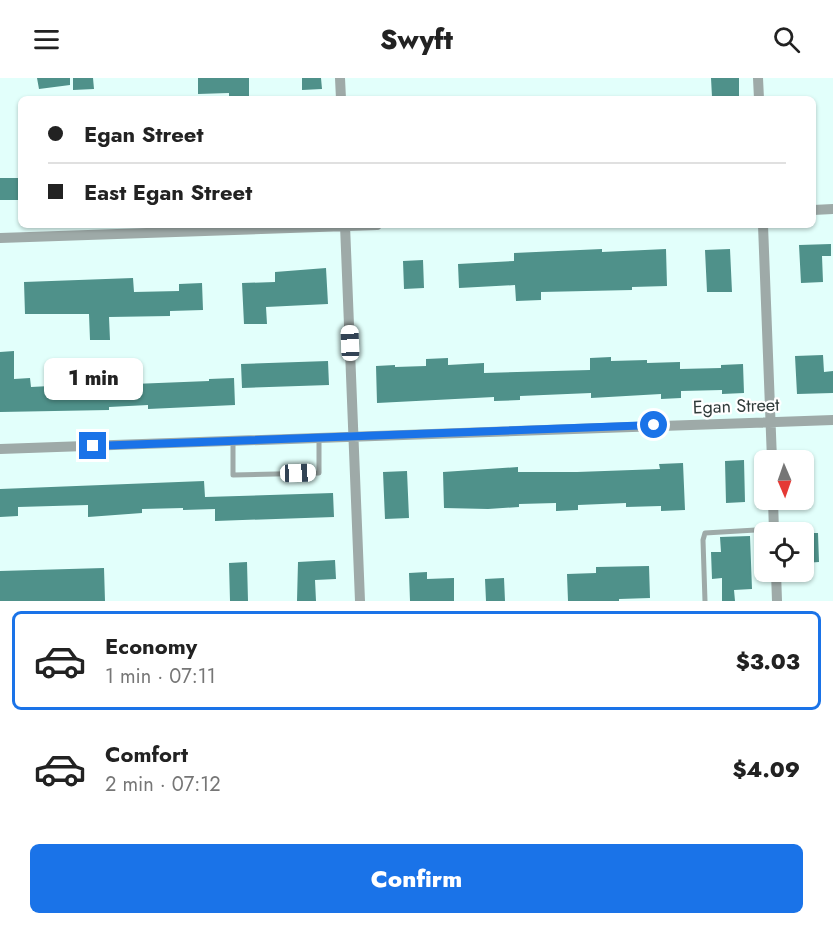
<!DOCTYPE html>
<html lang="en">
<head>
<meta charset="utf-8">
<style>
	:root { --surface:#fff; --page:#f6f6f6; --text:#222; --muted:#767676; --line:#e0e0e0; --accent:#1a73e8 }
	body { margin:0; font-family:Jost,sans-serif; background:var(--page); color:var(--text); height:100vh; display:flex; flex-direction:column; font-size:22px; white-space:nowrap }
	* { box-sizing:border-box; margin:0 }
	p { font-size:20px; color:var(--muted) }
	.icon { flex:none; width:33px; height:33px; fill:none; stroke:currentColor; stroke-width:2; stroke-linecap:round; stroke-linejoin:round }
	.map { position:relative; height:523px; overflow:hidden }
	.side { display:flex; flex-direction:column; background:var(--surface); flex:1 }
	.side>* { flex:none }
	.guide { position:absolute; left:18px; top:18px; width:798px; height:132px; border-radius:9px; box-shadow:0 2px 4px #0004; display:grid; align-content:center; height:132px; padding:0 30px; background:var(--surface) }
	.needle { width:39px; rotate:178deg }
	.tools { position:absolute; left:754px; top:372px; display:grid; gap:12px }
	.tools a { display:grid; place-items:center; width:60px; height:60px; border-radius:9px; background:var(--surface); box-shadow:0 2px 4px #0004; font-size:30px }
	.end { position:absolute; width:27px; height:27px; margin:-14px; border:8px solid #1a73e8; background:#fff; box-shadow:0 0 0 3px #fff }
	.from { border-radius:50% }
	.bubble { position:absolute; height:42px; border-radius:9px; background:var(--surface); box-shadow:0 2px 4px #0004; font-size:20px; font-weight:800; line-height:42px; text-align:center }
	.car { position:absolute; width:18px; height:36px; margin:-18px -9px; border-radius:8px; box-shadow:0 0 4px 2px #0007; background:linear-gradient(#fff 24%,#345 0 40%,#fff 0 76%,#345 0 86%,#fff 0) }
	.guide b { display:flex; align-items:center; gap:21px; height:57px; font-size:22px }
	.guide b+b { border-top:2px solid var(--line) }
	.guide i { width:15px; height:15px; background:var(--text) }
	ul { padding:10px 0 0; list-style:none }
	li { display:flex; align-items:center; gap:18px; height:99px; margin:0 12px 9px; padding:0 18px; border:3px solid transparent; border-radius:9px }
	li div { flex:1 }
	li b { display:block; font-size:22px }
	li em { font-style:normal; font-weight:800 }
	li.active { border-color:var(--accent) }
	li>.icon { width:54px; height:54px; stroke-width:1.5 }
	.cta { display:flex; gap:12px; margin-top:auto; padding:12px 30px }
	.cta a { flex:1; height:69px; border-radius:9px; background:var(--accent); color:#fff; font-size:24px; font-weight:800; line-height:69px; text-align:center }
	header { display:flex; justify-content:space-between; align-items:center; height:78px; padding:0 30px; background:var(--surface); font-size:27px; font-weight:800 }
	.map>svg:first-child { display:block }
</style>
</head>
<body>
<header><svg class="icon" aria-label="menu" viewBox="0 0 24 24"><path d="M4 6h16M4 12h16M4 18h16"/></svg>Swyft<svg class="icon" aria-label="search" viewBox="0 0 24 24"><circle cx="10" cy="10" r="6"/><path d="M15 15l6 6"/></svg></header>
<div class="map">
<svg width="833" height="523" viewBox="0 0 833 523">
	<rect width="100%" height="100%" fill="#e2fffb"/>
	<path fill="#4f918a" d="M37 0H70V7L39 11Z
		M73 0H93L94 11 73 12Z
		M198 0H249V18L229 19V15L198 16Z
		M302 0H321L322 11 302 12Z
		M711 0H739V18L712 19Z
		M0 100H21V122H0Z
		M831 166V178H822L823 204 801 205 799 167Z
		M602 171V174L666 171 667 208 632 209V212L541 214V222L516 223 515 207 459 210 458 186 514 183V175Z
		M730 171 732 214H707L705 172Z
		M423 182 424 210 404 211 403 183Z
		M326 190 328 226 266 229 267 246H244L242 205 275 204V194Z
		M133 200 134 214 179 213V206L202 205 203 232 170 233V238L109 239 110 262H90L89 236H25L24 204Z
		M14 273V301L30 300 31 309 108 305V307L209 303V301L234 300 235 327 148 331V327L109 329V332L0 334V274Z
		M823 277 824 294 833 293V315L797 316 795 278Z
		M611 279V283L647 282V285L680 284V291L721 290V287L743 286 744 315 722 316V312L681 313V320L661 321V316L591 320V315L520 318V322L494 323V319L377 325 376 288 395 287V289L426 288V281L448 280V287L484 285V295L590 292V280Z
		M328 283 329 307 242 310 241 286Z
		M744 382 745 424 726 425 725 383Z
		M683 385 685 432 661 433V428L626 429V425L578 427V432L556 433V425L519 426V429L488 431 444 430 443 394 518 389V394H577L660 391 659 386Z
		M407 393 409 440 385 441 383 394Z
		M204 403 205 419 333 415 334 439 215 443V431L183 432V430L142 431V435L88 439V427L18 429V438L0 439V411Z
		M804 455H818L819 484 804 485Z
		M750 458 752 511 734 512 735 523H722V500L712 501 711 474H721L720 459Z
		M335 482 336 501 315 502 316 523H297L298 484Z
		M247 484 248 523H230L229 485Z
		M649 488 650 520 619 521V523H568L567 496 596 495V489Z
		M104 490 105 523H0V493Z
		M427 494V501L454 500V523H410L409 495Z
		M504 500 505 523H486L485 501Z"/>
	<g fill="none" stroke-linecap="round" stroke-linejoin="round">
		<path stroke="#9eaaa8" stroke-width="5" d="M233 363V397L319 395V361
			M705 523 703 462 705 455 774 451"/>
		<path stroke="#9eaaa8" stroke-width="10" d="M340 0 341 21
			M758 0 759 21
			M813 132 833 131
			M345 147 360 523
			M763 147 772 382
			M0 160 377 147
			M0 371 833 342
			M773 422 774 454
			M776 494 777 523"/>
	</g>
	<g fill="none" stroke-linecap="round" stroke-linejoin="round">
		<path stroke="#1a73e8" stroke-width="8" d="M93 368 654 347"/>
	</g>
	<g text-anchor="middle" stroke-width="4.5" stroke-linejoin="round" paint-order="stroke">
		<g font-size="18" fill="#303b3a" stroke="#fff">
			<text transform="translate(736 328) rotate(-2)" y="6">Egan Street</text>
		</g>
	</g>
</svg>
<div class="tools">
<a><svg class="needle" viewBox="-14 -14 28 28"><path d="M0-13l5 13h-10z" fill="#e53935"/><path d="M0 13l5-13h-10z" fill="#767676"/></svg></a>
<a><svg class="icon" aria-label="locate" viewBox="0 0 24 24"><circle cx="12" cy="12" r="6"/><path d="M12 2v4M12 18v4M2 12h4M18 12h4"/></svg></a>
</div>
<i class="end from" style="left:654px;top:347px"></i>
<i class="end" style="left:93px;top:368px"></i>
<div class="bubble" style="left:44px;top:280px;width:99px">1 min</div>
<i class="car" style="left:350px;top:265px;rotate:358deg"></i>
<i class="car" style="left:298px;top:395px;rotate:88deg"></i>
<div class="guide">
<b><i class="from"></i>Egan Street</b>
<b><i></i>East Egan Street</b>
</div>
</div>
<section class="side">
<ul>
<li class="active"><svg class="icon" aria-label="car" viewBox="0 0 24 24"><path d="M5 17H2v-5l4-1 3-4h7l3 4 3 1v5h-3M9 17h6M6 11h13"/><circle cx="7" cy="17" r="2"/><circle cx="17" cy="17" r="2"/></svg><div><b>Economy</b><p>1 min · 07:11</p></div><em>$3.03</em></li>
<li><svg class="icon" aria-label="car" viewBox="0 0 24 24"><path d="M5 17H2v-5l4-1 3-4h7l3 4 3 1v5h-3M9 17h6M6 11h13"/><circle cx="7" cy="17" r="2"/><circle cx="17" cy="17" r="2"/></svg><div><b>Comfort</b><p>2 min · 07:12</p></div><em>$4.09</em></li>
</ul>
<div class="cta"><a>Confirm</a></div>
</section>
</body>
</html>
